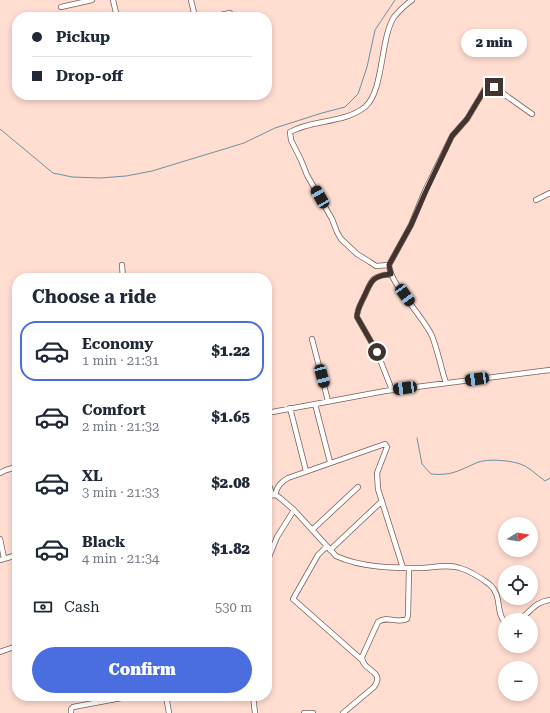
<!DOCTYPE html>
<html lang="en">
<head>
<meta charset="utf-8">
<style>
	:root { --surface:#fff; --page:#f2f2f3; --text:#1f2937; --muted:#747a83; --line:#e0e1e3; --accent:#4a6de0 }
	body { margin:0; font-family:"Roboto Serif",serif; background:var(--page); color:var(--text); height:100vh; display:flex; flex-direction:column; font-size:15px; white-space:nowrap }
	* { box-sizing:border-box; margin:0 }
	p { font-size:13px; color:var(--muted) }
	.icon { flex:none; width:22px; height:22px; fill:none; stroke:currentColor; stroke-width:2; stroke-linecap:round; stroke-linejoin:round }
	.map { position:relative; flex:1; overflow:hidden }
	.side { position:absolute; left:12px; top:273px; width:260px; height:428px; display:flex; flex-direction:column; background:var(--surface); border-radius:16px; box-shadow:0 2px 6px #0003 }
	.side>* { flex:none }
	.guide { position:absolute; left:12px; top:12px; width:260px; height:88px; border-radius:16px; box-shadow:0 2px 6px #0003; display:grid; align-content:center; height:88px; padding:0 20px; background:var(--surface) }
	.needle { width:26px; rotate:79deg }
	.tools { position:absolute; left:498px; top:517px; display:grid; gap:8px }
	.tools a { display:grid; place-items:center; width:40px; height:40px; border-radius:50%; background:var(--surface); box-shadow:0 2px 6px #0003; font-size:20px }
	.end { position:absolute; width:18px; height:18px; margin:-9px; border:5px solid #41342f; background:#fff; box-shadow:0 0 0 2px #fff }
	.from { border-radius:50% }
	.bubble { position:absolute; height:28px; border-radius:14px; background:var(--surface); box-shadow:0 2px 6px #0003; font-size:13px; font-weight:800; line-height:28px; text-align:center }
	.car { position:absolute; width:12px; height:24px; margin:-12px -6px; border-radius:5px; box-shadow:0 0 3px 1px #0007; background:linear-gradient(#222 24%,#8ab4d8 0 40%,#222 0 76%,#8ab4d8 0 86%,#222 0) }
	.guide b { display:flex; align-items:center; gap:14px; height:38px; font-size:15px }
	.guide b+b { border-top:1px solid var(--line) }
	.guide i { width:10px; height:10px; background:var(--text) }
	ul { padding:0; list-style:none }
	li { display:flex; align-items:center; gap:12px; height:60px; margin:0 8px 6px; padding:0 12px; border:2px solid transparent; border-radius:16px }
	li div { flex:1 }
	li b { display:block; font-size:15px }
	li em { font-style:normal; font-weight:800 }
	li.active { border-color:var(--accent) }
	li>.icon { width:36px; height:36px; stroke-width:1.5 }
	h2 { padding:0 20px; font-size:18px; line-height:48px }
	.pay { display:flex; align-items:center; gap:10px; height:44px; padding:0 20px; font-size:15px }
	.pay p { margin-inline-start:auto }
	.cta { display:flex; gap:8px; margin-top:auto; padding:8px 20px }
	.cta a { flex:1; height:46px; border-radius:24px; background:var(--accent); color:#fff; font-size:16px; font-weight:800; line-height:46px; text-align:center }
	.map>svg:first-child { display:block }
</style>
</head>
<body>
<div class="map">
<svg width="550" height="713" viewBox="0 0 550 713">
	<rect width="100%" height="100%" fill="#ffddd0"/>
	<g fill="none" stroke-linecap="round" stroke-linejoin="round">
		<path stroke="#6993a1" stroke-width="1" d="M0 129 53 173 72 177 100 178 126 176 152 171 244 143 275 128 322 113 345 107 358 94 367 67 375 30 395 0
			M417 438 422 464 431 474C451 476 458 471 476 463 486 458 514 460 525 466 532 470 538 476 545 481L550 478"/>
		<defs>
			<path id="street" d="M113 0 117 17
				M191 0 195 17
				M61 7 92 0
				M212 17 230 13
				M536 200 550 193
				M122 265 123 278
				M389 265 376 266 370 262 357 254 341 239 337 232 332 219 307 175 301 160 291 140 290 132C313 119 343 124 365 107 384 91 380 39 394 17 399 11 405 5 412 0
				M391 274C369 276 372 282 363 299 360 305 357 310 357 317L377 352 392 390
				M312 339 328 401
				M446 383C441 368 438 351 432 336 423 316 390 284 389 265L411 225 425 191 452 136 467 119 485 89 489 86 494 87 532 114
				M315 404 330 462
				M290 408 306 471
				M267 413 385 391 550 370
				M0 473 6 470 17 467
				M267 478 272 495
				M275 495C277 486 281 482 288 478L385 444 387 447 377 473 378 489 403 568
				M267 496 276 495 280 498 294 510 336 556C362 568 395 568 423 568 435 567 449 564 460 568 470 571 481 578 489 584 503 595 495 613 505 622
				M312 530 358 487
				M0 539 4 558
				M327 546 318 555 293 599 362 660
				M330 550 382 501
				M0 560 17 555
				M267 562 277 537 294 510
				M519 620C531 612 534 602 550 600
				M0 652 17 646
				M166 696 169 713
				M253 696 255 713
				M71 713V709L73 707 132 696
				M304 713H313
				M343 713 374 687C386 670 362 672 362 657L378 622C387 615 397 624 407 619L408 615 409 568"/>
		</defs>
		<use href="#street" stroke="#7b5e53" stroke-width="6"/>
		<use href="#street" stroke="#fff" stroke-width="4.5"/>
	</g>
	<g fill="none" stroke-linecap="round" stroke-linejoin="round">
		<path stroke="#41342f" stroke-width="5" d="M377 352 357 317C357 310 360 305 363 299 371 283 370 276 391 274L389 265 411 225 426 191 452 136 467 119 485 89 489 86 494 87"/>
	</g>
</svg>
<div class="tools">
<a><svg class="needle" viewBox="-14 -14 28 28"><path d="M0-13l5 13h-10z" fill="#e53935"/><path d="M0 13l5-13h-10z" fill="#747a83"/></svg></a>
<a><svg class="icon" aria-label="locate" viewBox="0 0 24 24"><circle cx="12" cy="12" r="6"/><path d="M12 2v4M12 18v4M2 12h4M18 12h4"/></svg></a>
<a>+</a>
<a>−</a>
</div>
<i class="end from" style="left:377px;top:352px"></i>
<i class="end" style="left:494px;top:87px"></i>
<div class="bubble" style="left:461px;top:29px;width:66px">2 min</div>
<i class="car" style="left:320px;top:197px;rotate:330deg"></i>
<i class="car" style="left:405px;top:295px;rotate:144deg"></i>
<i class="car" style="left:322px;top:376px;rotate:165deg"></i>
<i class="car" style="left:477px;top:379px;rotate:262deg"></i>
<i class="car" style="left:405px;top:388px;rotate:262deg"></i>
<div class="guide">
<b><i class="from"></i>Pickup</b>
<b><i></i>Drop-off</b>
</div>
<section class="side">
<h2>Choose a ride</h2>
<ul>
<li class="active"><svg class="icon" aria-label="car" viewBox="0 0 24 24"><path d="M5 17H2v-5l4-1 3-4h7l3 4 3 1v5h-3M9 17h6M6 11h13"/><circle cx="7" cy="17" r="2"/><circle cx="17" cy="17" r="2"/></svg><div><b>Economy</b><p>1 min · 21:31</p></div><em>$1.22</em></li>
<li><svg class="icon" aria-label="car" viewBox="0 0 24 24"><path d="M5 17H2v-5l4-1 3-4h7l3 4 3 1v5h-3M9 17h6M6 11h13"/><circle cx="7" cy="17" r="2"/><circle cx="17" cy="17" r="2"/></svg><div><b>Comfort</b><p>2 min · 21:32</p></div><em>$1.65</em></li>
<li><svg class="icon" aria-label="car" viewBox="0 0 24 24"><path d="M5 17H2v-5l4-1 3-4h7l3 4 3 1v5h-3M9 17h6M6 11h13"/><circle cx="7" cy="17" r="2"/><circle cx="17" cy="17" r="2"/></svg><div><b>XL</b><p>3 min · 21:33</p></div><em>$2.08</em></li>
<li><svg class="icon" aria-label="car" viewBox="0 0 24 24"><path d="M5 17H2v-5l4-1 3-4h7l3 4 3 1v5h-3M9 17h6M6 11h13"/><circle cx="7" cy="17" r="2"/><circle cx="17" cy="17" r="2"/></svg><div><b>Black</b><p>4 min · 21:34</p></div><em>$1.82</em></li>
</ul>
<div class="pay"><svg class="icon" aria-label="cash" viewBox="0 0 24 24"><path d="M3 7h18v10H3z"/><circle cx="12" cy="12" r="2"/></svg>Cash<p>530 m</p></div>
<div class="cta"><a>Confirm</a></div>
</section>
</div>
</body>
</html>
